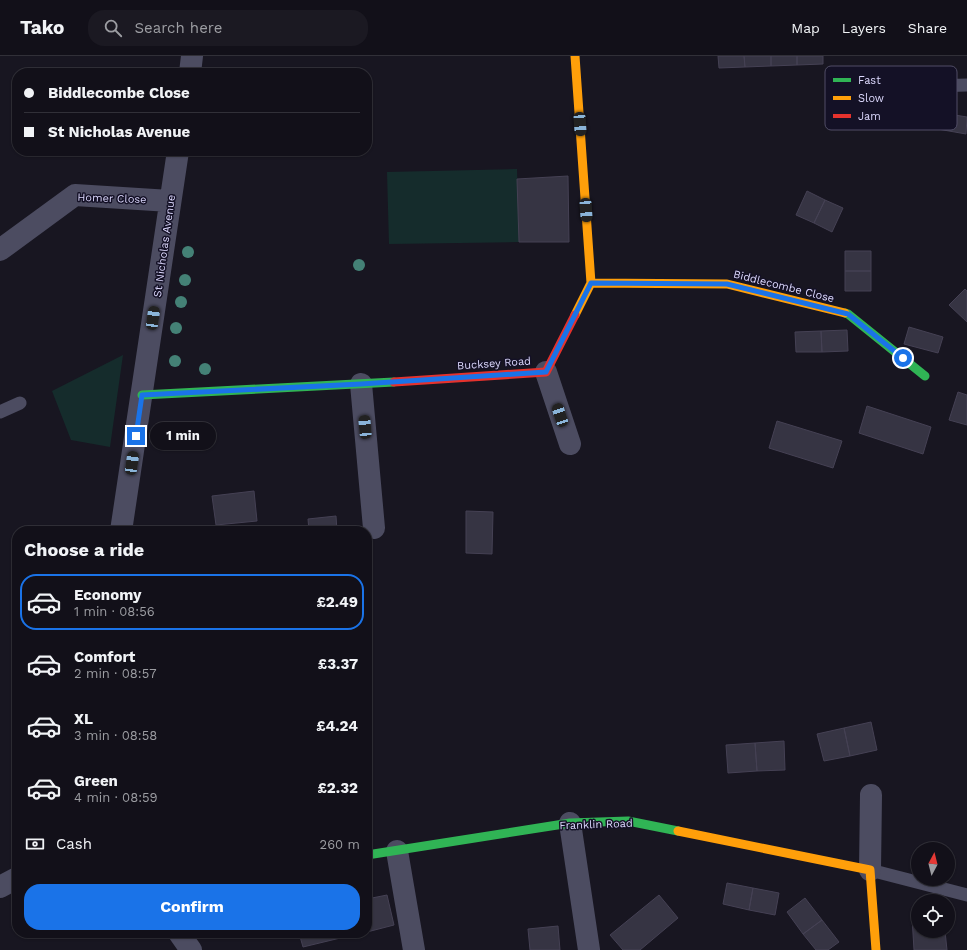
<!DOCTYPE html>
<html lang="en">
<head>
<meta charset="utf-8">
<style>
	:root { --surface:#121019; --page:#1b1922; --text:#f1f3f6; --muted:#9c9da2; --line:#313038; --accent:#1a73e8 }
	body { margin:0; font-family:"Work Sans",sans-serif; background:var(--page); color:var(--text); height:100vh; display:flex; flex-direction:column; font-size:15px; white-space:nowrap }
	* { box-sizing:border-box; margin:0 }
	p { font-size:13px; color:var(--muted) }
	.icon { flex:none; width:22px; height:22px; fill:none; stroke:currentColor; stroke-width:2; stroke-linecap:round; stroke-linejoin:round }
	.map { position:relative; flex:1; overflow:hidden }
	.details { position:absolute; left:12px; top:470px; width:360px; height:412px; display:flex; flex-direction:column; background:var(--surface); border-radius:16px; box-shadow:0 1px 3px #0004,0 0 0 1px var(--line) }
	.details>* { flex:none }
	.guide { position:absolute; left:12px; top:12px; width:360px; height:88px; border-radius:16px; box-shadow:0 1px 3px #0004,0 0 0 1px var(--line); display:grid; align-content:center; height:88px; padding:0 12px; background:var(--surface) }
	.needle { width:26px; rotate:7deg }
	.tools { position:absolute; left:911px; top:786px; display:grid; gap:8px }
	.tools a { display:grid; place-items:center; width:44px; height:44px; border-radius:50%; background:var(--surface); box-shadow:0 1px 3px #0004,0 0 0 1px var(--line); font-size:20px }
	.end { position:absolute; width:18px; height:18px; margin:-9px; border:5px solid #1a73e8; background:#fff; box-shadow:0 0 0 2px #fff }
	.from { border-radius:50% }
	.bubble { position:absolute; height:28px; border-radius:14px; background:var(--surface); box-shadow:0 1px 3px #0004,0 0 0 1px var(--line); font-size:13px; font-weight:700; line-height:28px; text-align:center }
	.car { position:absolute; width:12px; height:24px; margin:-12px -6px; border-radius:5px; box-shadow:0 0 3px 1px #0007; background:linear-gradient(#222 24%,#8ab4d8 0 40%,#222 0 76%,#8ab4d8 0 86%,#222 0) }
	.guide b { display:flex; align-items:center; gap:14px; height:38px; font-size:15px }
	.guide b+b { border-top:1px solid var(--line) }
	.guide i { width:10px; height:10px; background:var(--text) }
	ul { padding:0; list-style:none }
	li { display:flex; align-items:center; gap:12px; height:56px; margin:0 8px 6px; padding:0 4px; border:2px solid transparent; border-radius:16px }
	li div { flex:1 }
	li b { display:block; font-size:15px }
	li em { font-style:normal; font-weight:700 }
	li.on { border-color:var(--accent) }
	li>.icon { width:36px; height:36px; stroke-width:1.5 }
	h2 { padding:0 12px; font-size:18px; line-height:48px }
	.pay { display:flex; align-items:center; gap:10px; height:44px; padding:0 12px; font-size:15px }
	.pay p { margin-inline-start:auto }
	.cta { display:flex; gap:8px; margin-top:auto; padding:8px 12px }
	.cta a { flex:1; height:46px; border-radius:16px; background:var(--accent); color:#fff; font-size:16px; font-weight:700; line-height:46px; text-align:center }
	header { display:flex; align-items:center; gap:24px; box-sizing:border-box; height:56px; padding:0 20px; background:var(--surface); border-bottom:1px solid var(--line) }
	header strong { font-size:19px }
	nav { display:flex; gap:22px; margin-inline-start:auto; font-size:14px }
	.search { width:280px; height:36px; background:var(--page); display:flex; align-items:center; gap:10px; box-sizing:border-box; padding:0 14px; border-radius:16px; color:var(--muted); font-size:15px }
	.map>svg:first-child { display:block }
</style>
</head>
<body>
<header>
<strong>Tako</strong>
<div class="search"><svg class="icon" aria-label="search" viewBox="0 0 24 24"><circle cx="10" cy="10" r="6"/><path d="M15 15l6 6"/></svg>Search here</div>
<nav><a>Map</a><a>Layers</a><a>Share</a></nav>
</header>
<div class="map">
<svg width="967" height="894" viewBox="0 0 967 894">
	<rect width="100%" height="100%" fill="#181621"/>
	<path fill="#152c2c" d="M517 113 519 186 389 188 387 116Z
		M123 299 110 391 71 384 52 335Z"/>
	<path fill="#363443" stroke="#454154" d="M718 0H744L745 11 719 12Z
		M744 0H771V10L745 11Z
		M771 0H797V9L771 10Z
		M797 0H823V8L797 9Z
		M918 53 967 61 966 78 915 69Z
		M568 120 569 186H519L517 123Z
		M807 135 825 144 814 167 796 159Z
		M825 144 843 152 832 176 814 167Z
		M845 195H871V215H845Z
		M845 215H871V235H845Z
		M965 233 967 235V266L949 249Z
		M909 271 943 281 938 297 904 288Z
		M847 274 848 295 822 296 821 275Z
		M821 275 822 296H796L795 276Z
		M958 336 967 339V369L949 364Z
		M867 350 931 371 923 398 859 377Z
		M777 365 842 385 833 412 769 392Z
		M254 435 257 465 216 469 212 440Z
		M466 455 493 456 492 498 466 497Z
		M336 460 337 475H309L308 463Z
		M871 666 877 694 850 700 844 672Z
		M844 672 850 700 824 705 817 678Z
		M784 685 785 714 757 715 755 687Z
		M755 687 757 715 728 717 726 689Z
		M727 827 753 832 749 854 723 848Z
		M753 832 779 837 775 859 749 854Z
		M387 839 394 869 367 876V843Z
		M659 839 678 862 640 894H623L610 879Z
		M805 842 822 864 803 878 787 856Z
		M912 861H918V875H945L947 894H914Z
		M822 864 839 886 828 894H816L803 878Z
		M558 870 560 894H530L528 873Z
		M299 877H361L303 891Z"/>
	<g fill="none" stroke-linecap="round" stroke-linejoin="round">
		<path stroke="#4c4c61" stroke-width="13" d="M932 30 967 29
			M0 356 20 347
			M870 814 967 839"/>
		<path stroke="#4c4c61" stroke-width="22" d="M190 17 192 0
			M0 194 75 139 170 145
			M546 316 570 388
			M361 328 374 472
			M121 475 178 95
			M570 767 589 894
			M397 795 414 894
			M870 814 871 739
			M0 831 17 822
			M179 877 191 894"/>
		<path stroke="#30b455" stroke-width="9" d="M845 257 848 258 925 320
			M142 339 394 326
			M367 799 570 767 628 765 678 775"/>
		<path stroke="#ff9f0a" stroke-width="9" d="M591 227 727 228 845 257
			M575 259 591 227 575 0
			M678 775 870 814 876 894"/>
		<path stroke="#e5322d" stroke-width="9" d="M394 326 546 316 575 259"/>
	</g>
	<g fill="#448176">
		<circle cx="188" cy="196" r="6"/>
		<circle cx="359" cy="209" r="6"/>
		<circle cx="185" cy="224" r="6"/>
		<circle cx="181" cy="246" r="6"/>
		<circle cx="176" cy="272" r="6"/>
		<circle cx="175" cy="305" r="6"/>
		<circle cx="205" cy="313" r="6"/>
	</g>
	<g fill="none" stroke-linecap="round" stroke-linejoin="round">
		<path stroke="#1a73e8" stroke-width="5" d="M136 380 142 339 361 328 546 316 591 227 727 228 848 258 903 302"/>
	</g>
	<g text-anchor="middle" stroke-width="3" stroke-linejoin="round" paint-order="stroke">
		<g font-size="11" fill="#dcd8fd" stroke="#141126">
			<text transform="translate(112 142) rotate(2)" y="4">Homer Close</text>
			<text transform="translate(164 190) rotate(-82)" y="4">St Nicholas Avenue</text>
			<text transform="translate(784 230) rotate(14)" y="4">Biddlecombe Close</text>
			<text transform="translate(494 307) rotate(-4)" y="4">Bucksey Road</text>
			<text transform="translate(596 768) rotate(-2)" y="4">Franklin Road</text>
		</g>
	</g>
	<rect x="825" y="10" width="132" height="64" rx="6" fill="#141126" stroke="#504d66" stroke-width="1"/>
	<rect x="833" y="22" width="18" height="4" fill="#30b455"/>
	<rect x="833" y="40" width="18" height="4" fill="#ff9f0a"/>
	<rect x="833" y="58" width="18" height="4" fill="#e5322d"/>
	<g font-size="11" fill="#dcd8fd">
		<text x="858" y="28">Fast</text>
		<text x="858" y="46">Slow</text>
		<text x="858" y="64">Jam</text>
	</g>
</svg>
<div class="tools">
<a><svg class="needle" viewBox="-14 -14 28 28"><path d="M0-13l5 13h-10z" fill="#e53935"/><path d="M0 13l5-13h-10z" fill="#9c9da2"/></svg></a>
<a><svg class="icon" aria-label="locate" viewBox="0 0 24 24"><circle cx="12" cy="12" r="6"/><path d="M12 2v4M12 18v4M2 12h4M18 12h4"/></svg></a>
</div>
<i class="end from" style="left:903px;top:302px"></i>
<i class="end" style="left:136px;top:380px"></i>
<div class="bubble" style="left:150px;top:366px;width:66px">1 min</div>
<i class="car" style="left:580px;top:68px;rotate:176deg"></i>
<i class="car" style="left:586px;top:154px;rotate:176deg"></i>
<i class="car" style="left:153px;top:262px;rotate:8deg"></i>
<i class="car" style="left:560px;top:359px;rotate:342deg"></i>
<i class="car" style="left:365px;top:371px;rotate:355deg"></i>
<i class="car" style="left:132px;top:407px;rotate:8deg"></i>
<div class="guide">
<b><i class="from"></i>Biddlecombe Close</b>
<b><i></i>St Nicholas Avenue</b>
</div>
<section class="details">
<h2>Choose a ride</h2>
<ul>
<li class="on"><svg class="icon" aria-label="car" viewBox="0 0 24 24"><path d="M5 17H2v-5l4-1 3-4h7l3 4 3 1v5h-3M9 17h6M6 11h13"/><circle cx="7" cy="17" r="2"/><circle cx="17" cy="17" r="2"/></svg><div><b>Economy</b><p>1 min · 08:56</p></div><em>£2.49</em></li>
<li><svg class="icon" aria-label="car" viewBox="0 0 24 24"><path d="M5 17H2v-5l4-1 3-4h7l3 4 3 1v5h-3M9 17h6M6 11h13"/><circle cx="7" cy="17" r="2"/><circle cx="17" cy="17" r="2"/></svg><div><b>Comfort</b><p>2 min · 08:57</p></div><em>£3.37</em></li>
<li><svg class="icon" aria-label="car" viewBox="0 0 24 24"><path d="M5 17H2v-5l4-1 3-4h7l3 4 3 1v5h-3M9 17h6M6 11h13"/><circle cx="7" cy="17" r="2"/><circle cx="17" cy="17" r="2"/></svg><div><b>XL</b><p>3 min · 08:58</p></div><em>£4.24</em></li>
<li><svg class="icon" aria-label="car" viewBox="0 0 24 24"><path d="M5 17H2v-5l4-1 3-4h7l3 4 3 1v5h-3M9 17h6M6 11h13"/><circle cx="7" cy="17" r="2"/><circle cx="17" cy="17" r="2"/></svg><div><b>Green</b><p>4 min · 08:59</p></div><em>£2.32</em></li>
</ul>
<div class="pay"><svg class="icon" aria-label="cash" viewBox="0 0 24 24"><path d="M3 7h18v10H3z"/><circle cx="12" cy="12" r="2"/></svg>Cash<p>260 m</p></div>
<div class="cta"><a>Confirm</a></div>
</section>
</div>
</body>
</html>
